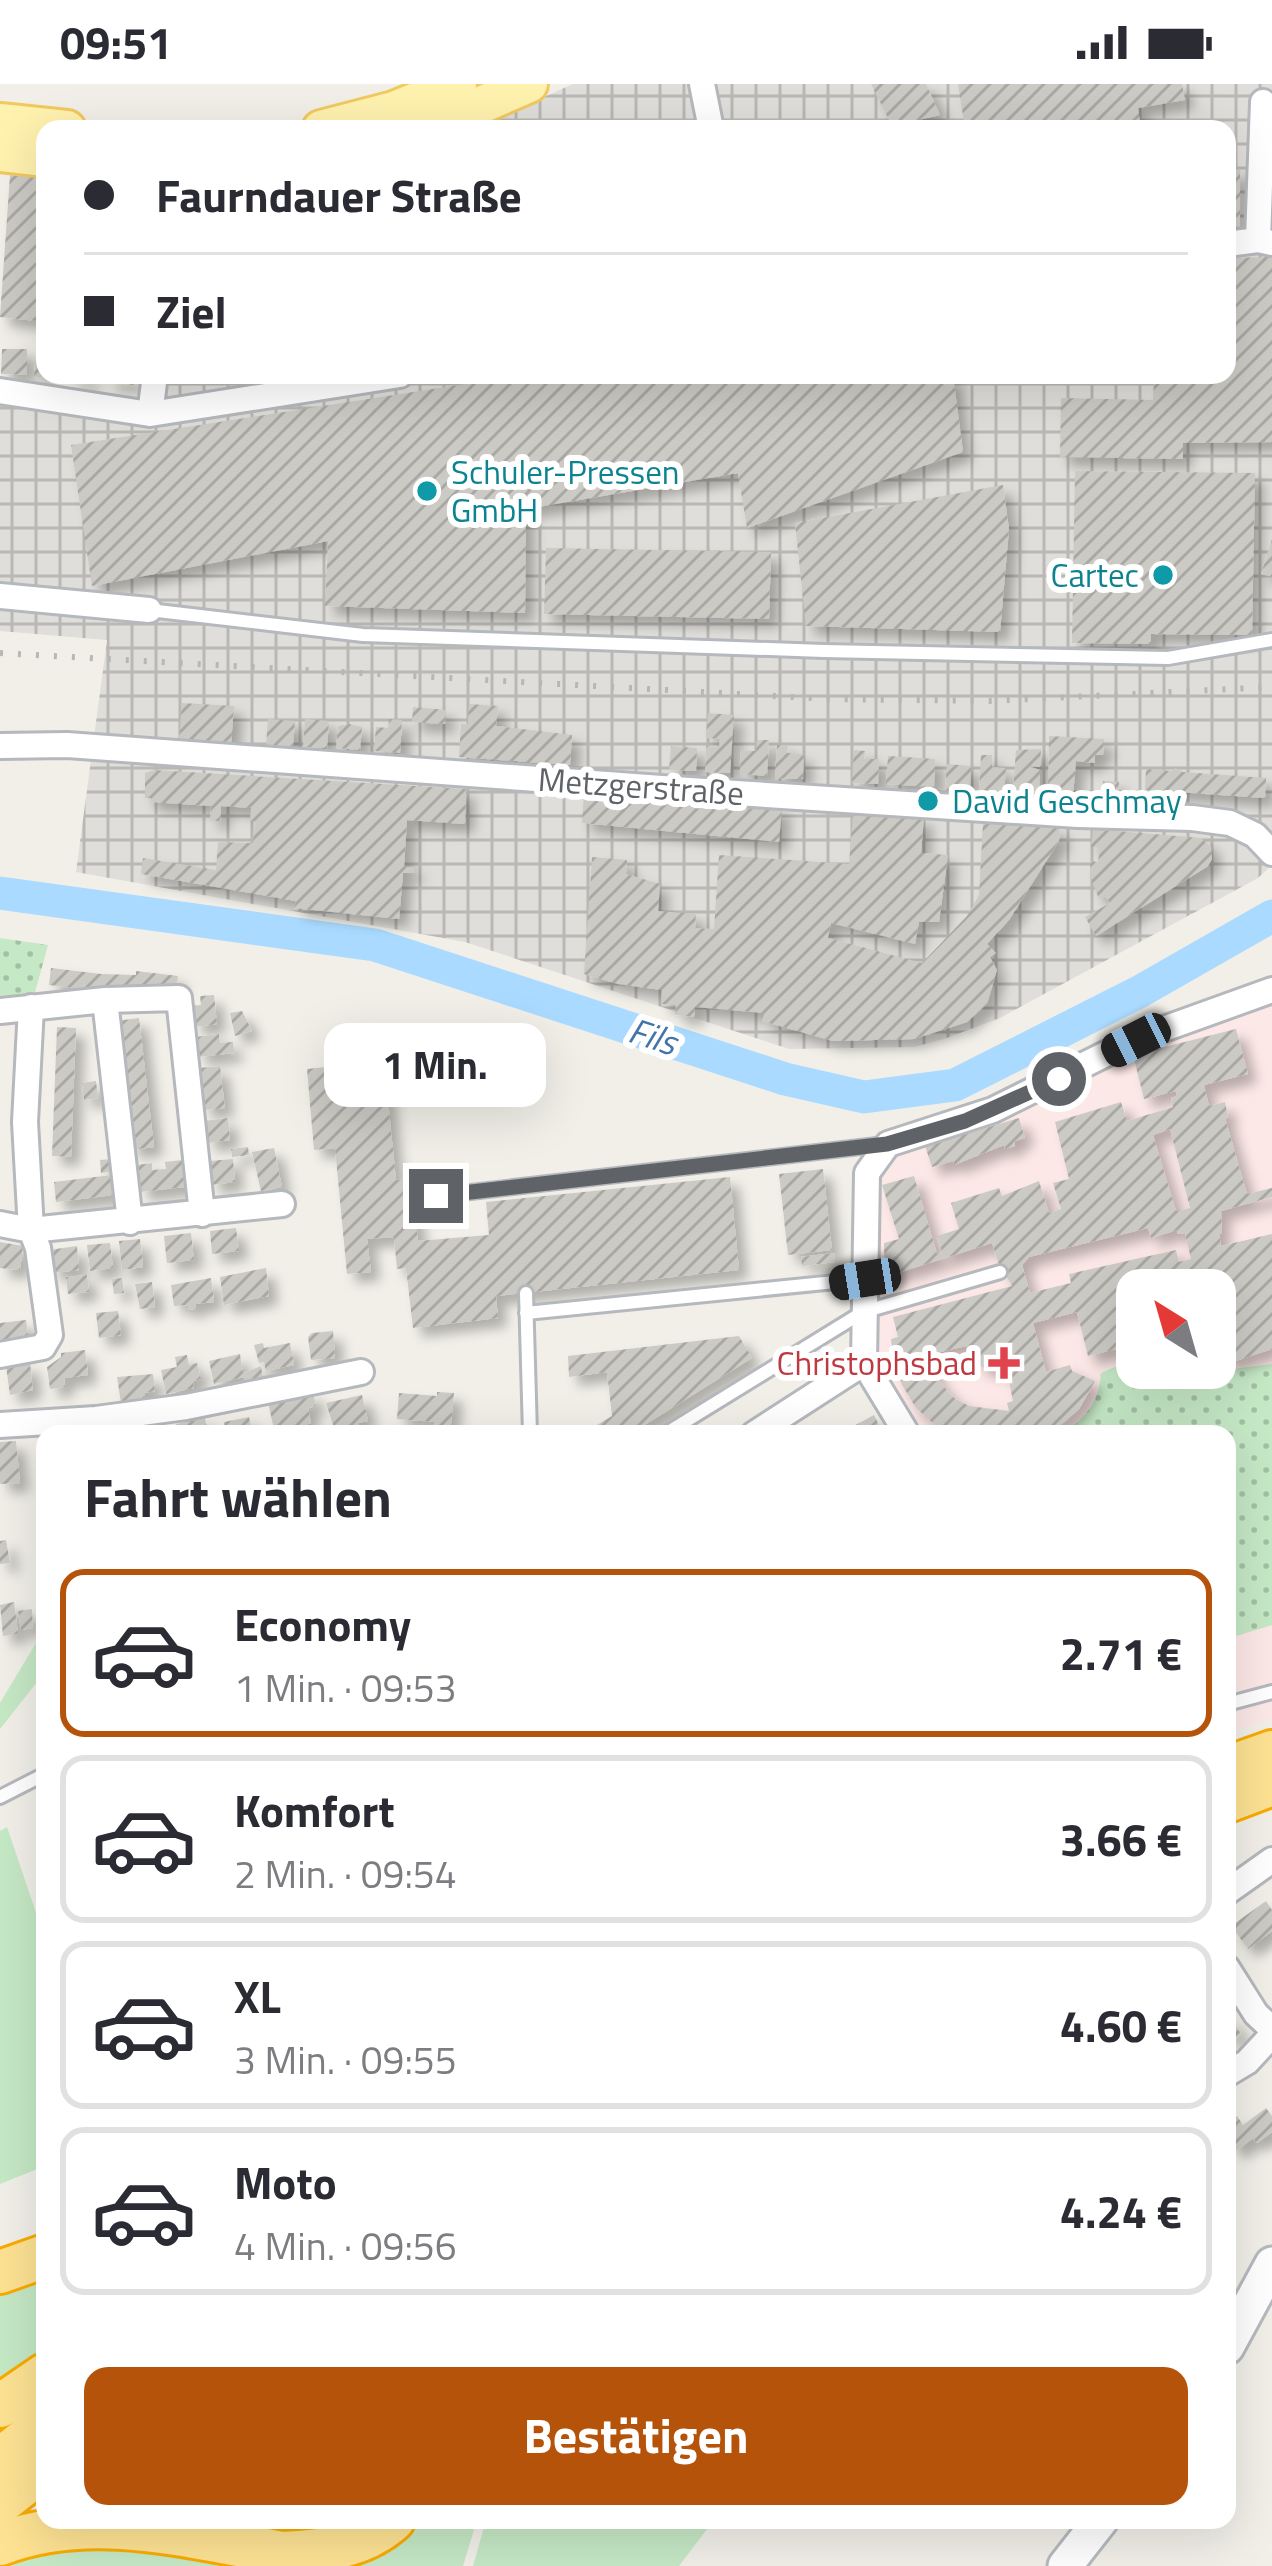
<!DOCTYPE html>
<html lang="de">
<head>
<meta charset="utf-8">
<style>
	:root { --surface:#fff; --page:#f2f2f3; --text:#2b2b33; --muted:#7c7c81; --line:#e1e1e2; --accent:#b45309 }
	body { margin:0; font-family:"Titillium Web",sans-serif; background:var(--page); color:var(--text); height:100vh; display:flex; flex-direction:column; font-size:45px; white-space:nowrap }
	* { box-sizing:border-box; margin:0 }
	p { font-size:39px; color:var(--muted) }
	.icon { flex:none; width:66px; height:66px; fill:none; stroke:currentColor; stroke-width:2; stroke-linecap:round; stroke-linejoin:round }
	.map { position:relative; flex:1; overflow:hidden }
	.sheet { position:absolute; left:36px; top:1341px; width:1200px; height:1104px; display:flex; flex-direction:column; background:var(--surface); border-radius:24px; box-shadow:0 12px 48px #0002 }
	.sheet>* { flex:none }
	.top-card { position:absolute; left:36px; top:36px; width:1200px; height:264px; border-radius:24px; box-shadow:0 12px 48px #0002; display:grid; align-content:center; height:264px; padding:0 48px; background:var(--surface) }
	.needle { width:78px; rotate:323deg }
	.controls { position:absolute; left:1116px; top:1185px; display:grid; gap:24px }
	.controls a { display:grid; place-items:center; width:120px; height:120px; border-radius:24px; background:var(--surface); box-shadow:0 12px 48px #0002; font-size:60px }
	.end { position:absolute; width:54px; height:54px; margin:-27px; border:15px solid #5f6368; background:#fff; box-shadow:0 0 0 6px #fff }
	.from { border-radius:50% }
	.bubble { position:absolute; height:84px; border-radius:24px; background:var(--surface); box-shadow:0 12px 48px #0002; font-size:39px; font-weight:700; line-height:84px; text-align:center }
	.car { position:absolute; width:36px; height:72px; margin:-36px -18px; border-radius:15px; box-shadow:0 0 9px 3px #0007; background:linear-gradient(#222 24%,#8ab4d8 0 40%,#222 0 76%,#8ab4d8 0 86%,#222 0) }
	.top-card b { display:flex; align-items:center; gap:42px; height:114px; font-size:45px }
	.top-card b+b { border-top:3px solid var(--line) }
	.top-card i { width:30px; height:30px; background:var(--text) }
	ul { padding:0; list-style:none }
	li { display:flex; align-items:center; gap:36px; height:168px; margin:0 24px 18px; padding:0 24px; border:6px solid var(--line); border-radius:24px }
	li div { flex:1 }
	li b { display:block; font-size:45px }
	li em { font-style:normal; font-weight:700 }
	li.selected { border-color:var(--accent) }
	li>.icon { width:108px; height:108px; stroke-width:1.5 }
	h2 { padding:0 48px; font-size:54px; line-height:144px }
	.action { display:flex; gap:24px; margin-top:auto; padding:24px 48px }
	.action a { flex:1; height:138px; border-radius:24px; background:var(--accent); color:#fff; font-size:48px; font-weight:700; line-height:138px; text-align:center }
	.status { display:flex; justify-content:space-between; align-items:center; height:84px; padding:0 60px; background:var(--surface); direction:ltr }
	.status svg { height:33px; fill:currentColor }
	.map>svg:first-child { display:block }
</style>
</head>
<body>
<div class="status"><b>09:51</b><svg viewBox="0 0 49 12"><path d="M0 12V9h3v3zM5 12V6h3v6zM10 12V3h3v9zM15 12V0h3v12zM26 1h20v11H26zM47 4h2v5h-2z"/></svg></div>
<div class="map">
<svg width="1272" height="2482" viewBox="0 0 1272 2482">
	<defs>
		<pattern id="industrial-grid" width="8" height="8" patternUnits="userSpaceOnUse" patternTransform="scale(3)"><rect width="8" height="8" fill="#e0deda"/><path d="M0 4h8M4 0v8" fill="none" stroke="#b9b8b5"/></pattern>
		<pattern id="park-dots" width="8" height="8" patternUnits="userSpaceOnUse" patternTransform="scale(3)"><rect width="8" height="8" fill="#c5e8c5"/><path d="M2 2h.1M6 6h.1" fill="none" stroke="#a3c0a4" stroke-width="1.8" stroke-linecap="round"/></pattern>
		<pattern id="building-hatch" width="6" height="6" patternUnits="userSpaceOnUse" patternTransform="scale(3)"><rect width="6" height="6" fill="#cccac5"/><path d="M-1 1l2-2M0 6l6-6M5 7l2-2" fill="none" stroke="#a9a8a4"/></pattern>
		<filter id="shadow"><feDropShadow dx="9" dy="9" stdDeviation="6" flood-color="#0004"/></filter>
	</defs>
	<rect width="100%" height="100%" fill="#f1efe8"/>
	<path fill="url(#industrial-grid)" d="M573 0H1272V781L1258 794 1000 934 944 955 914 963 789 965 465 858 76 788 107 556 0 547V321L150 334 158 291H1227V45H472Z"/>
	<path fill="#fce8e6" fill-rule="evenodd" d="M1272 909V1635L1227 1649V1350H912L897 1326 863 1245 859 1055 897 1049ZM1137 1206H1215V1284H1137Z"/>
	<path fill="#c5e8c5" d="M45 1544V1588L0 1645V1619Z
		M7 1743 45 1855V2082L0 2100V1747Z
		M45 2187V2278L0 2307V2203Z
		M265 2436H370L300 2450Z
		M411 2436H477L463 2482H0V2468L33 2455 298 2477Z
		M486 2436H714L679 2482H473Z"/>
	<path fill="url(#park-dots)" d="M0 854 48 861 31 923 0 927Z
		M1137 1273V1284H1162L1176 1292 1272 1280V1541L1227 1555V1350H1061C1086 1335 1099 1318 1101 1289Z"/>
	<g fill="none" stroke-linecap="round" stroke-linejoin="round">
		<path stroke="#aadaff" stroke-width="33" d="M0 809 375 861 785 995 864 1013 955 1001 1139 908 1272 832"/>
	</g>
	<path fill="url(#building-hatch)" fill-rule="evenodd" filter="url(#shadow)" d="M871 0H926L940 31 892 42Z
		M958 0H1182L1185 16 1138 24 1141 45H965Z
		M1240 85V142L1227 143V87Z
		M10 91 45 94 36 183H45V238L0 233Z
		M1272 173V358L1183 359V375L1060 373 1061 314 1153 316 1154 291H1227V174Z
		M2 265H27V291L1 290Z
		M36 270 45 271V294L34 293Z
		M69 291H91V298L69 297Z
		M107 291H135L134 301 106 298Z
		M524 291H953L963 368 747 444 738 389 526 425 525 529 325 522 328 457 92 502 71 361Z
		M1075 387 1255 389 1252 551 1151 550V560L1072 559Z
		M1003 401 1009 445 1000 548 806 542 795 439Z
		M1272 455V493L1261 490Z
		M546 464 771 468 769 535 544 530Z
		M182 619 234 622 231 660 179 656Z
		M469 620 498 622 496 642 572 651 570 681 459 673 461 640H468Z
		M413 623 446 626 445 640 412 638Z
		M708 629 734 631 730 689 705 688 706 662 719 663 720 655 706 654Z
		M268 635 295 637 293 663 266 662Z
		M305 635 329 637 327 664 303 663Z
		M389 635 402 636 400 669 374 667 376 643 388 644Z
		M349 640 362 643 360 666 336 664 338 642Z
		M1049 652 1104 655 1103 671H1095V679L1076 677 1073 712 1048 711Z
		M757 656H769L767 692 740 690 741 666 756 667Z
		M777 661H788L787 669 804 670 803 695 775 694Z
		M671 662 697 664 696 687 669 686Z
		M1041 665 1040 683 1028 682 1040 686 1039 709 1013 708 1016 666Z
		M854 666 865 667 864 675H879L878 700 852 699Z
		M981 671H992V683L1006 684 1004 707 979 706Z
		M888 672 935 675 934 703 886 700Z
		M947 680 971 682 970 705 945 704Z
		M1175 684 1183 688 1266 694 1265 714 1145 706 1146 685 1171 687Z
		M154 686 466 705 465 740 407 736 404 783H415V789H403L399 835 294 824 296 817 141 790 143 774 216 786 218 758 253 759 255 737H250L251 724 221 722 220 737H210L211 722 151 718V714H145V689Z
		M1103 697 1119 698 1118 714 1102 713Z
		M584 708 782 723 779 758 582 739Z
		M853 730 924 733 921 769 948 771 939 838H919L915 860 831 839 828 854 922 879 967 832 979 811 983 739 1060 744 1059 757 1009 836 987 860 996 869 990 873 997 886 987 920 967 938 914 955 833 957 762 937 765 929 695 923 694 933 675 931 676 921 661 920 662 906 618 900 584 890 592 773 627 776 626 790 660 800 658 827 696 830 695 844 714 845 719 771 849 780Z
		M1093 745 1201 754 1211 763 1212 775 1208 782 1096 852 1085 833 1110 819 1105 812 1099 815 1091 794 1090 777 1098 778 1100 764 1091 763Z
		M51 884 101 890 136 891V887L178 892 176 908 132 903V907L100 903V907L49 901Z
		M214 911 217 940 194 943 192 922 201 921 200 912Z
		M242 927 252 947 235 952 230 929Z
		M139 934 154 1063 130 1066 116 937Z
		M57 943 76 944 71 1073 52 1072Z
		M1236 945 1248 990 1204 1001 1209 1022 1225 1018 1228 1033 1225 1034 1247 1110 1272 1104V1113L1221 1127 1222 1150H1219L1221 1162 1272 1150V1265L1230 1279 1225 1278 1224 1270 1215 1272V1206H1137V1260L1088 1272 1077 1228 1033 1239 1046 1288 1070 1281 1072 1287 1095 1297 1079 1325 1063 1339 1046 1350H951L935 1341 916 1324 902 1301 894 1278 891 1255 898 1253 893 1233 1012 1202 998 1178 992 1159 885 1193 884 1159 899 1155 882 1101 914 1092 937 1170 942 1168 937 1152 959 1145 951 1119 999 1104 1002 1112 1039 1097 1049 1129 1061 1125 1053 1099 1069 1095 1055 1038 1121 1018 1127 1037 1173 1023 1171 1014 1177 1012 1176 1007 1144 1015 1133 971ZM1170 1045 1190 1124 1176 1127 1153 1051ZM1148 1144 1151 1154 1177 1146 1178 1150 1185 1149 1191 1175 1179 1178 1176 1166 1069 1190 1071 1199 1030 1209 1022 1181 1029 1173ZM966 1262 982 1283 1007 1287 1013 1317 1007 1319 1009 1327 969 1322 954 1314 938 1296 927 1271Z
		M219 950 220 959 233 958 234 969 198 973 195 953Z
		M384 977 396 1096 412 1094 418 1157 489 1151 486 1118 730 1093 739 1186 496 1212 498 1234 413 1244 406 1184 397 1185 394 1153 367 1155 371 1188 347 1190 335 1064 314 1066 307 985Z
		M220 982 225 1024 203 1026 198 984Z
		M96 997 98 1014 84 1016 82 999Z
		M228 1034 230 1056 207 1059 204 1037Z
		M1019 1034 1025 1054 1014 1057 1015 1062 1005 1065 1004 1061 954 1081 953 1077 932 1083 925 1062Z
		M248 1063 249 1071 232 1073 231 1065Z
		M274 1064 282 1103 261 1107 252 1068Z
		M114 1075 115 1087 101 1089 100 1076Z
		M233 1075 235 1098 211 1101 209 1077Z
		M182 1076 185 1103 140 1108 137 1081 152 1079V1086L166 1085 165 1078Z
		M823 1085 832 1166 788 1171 779 1090Z
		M112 1091 114 1111 56 1118 54 1098Z
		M236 1144 239 1167 212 1170 210 1147Z
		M191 1149 194 1176 167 1179 164 1152Z
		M140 1155 143 1183 122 1186 119 1157Z
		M0 1158 23 1162 20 1186 0 1184Z
		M110 1159 113 1184 90 1187 87 1161Z
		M77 1162 79 1186 52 1189 49 1166Z
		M834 1169 835 1178 802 1182 801 1173Z
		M266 1184 269 1212 224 1221 220 1193Z
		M87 1191 89 1208 68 1210 66 1193Z
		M122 1194 124 1209 114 1210 112 1195Z
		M211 1194 214 1218 196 1220V1225L189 1226 188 1221 174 1222 171 1201Z
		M152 1198 155 1223 140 1225 135 1200Z
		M118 1227 121 1251 99 1254 96 1229Z
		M26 1236 29 1260 0 1264V1239Z
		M333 1247 335 1274 311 1276 308 1253 312 1249Z
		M739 1252 752 1274 630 1350H582L612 1332 607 1288 569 1293 568 1272Z
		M263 1259 264 1264 290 1259 294 1281 266 1287 264 1278 259 1279 254 1261Z
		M85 1266 88 1291 64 1294 65 1303 50 1305 47 1283 61 1273V1269Z
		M240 1270 243 1289 261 1282 263 1294 245 1298 244 1293 214 1300 209 1277Z
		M187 1271 189 1281 197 1279 201 1295 193 1297 194 1304 166 1310 161 1286 177 1283 175 1273Z
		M30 1279 33 1306 10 1311 6 1282Z
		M153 1290 155 1307 144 1309 145 1315 121 1319 117 1293Z
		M313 1308 316 1322 308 1324 311 1339 275 1350 268 1318Z
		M437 1308 454 1309 450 1350 434 1348 435 1338 397 1335 399 1309 437 1312Z
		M362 1311 368 1337 358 1339 360 1348 336 1350 326 1319Z
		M874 1331 882 1347 838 1350 848 1345Z
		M249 1333 253 1350H226L224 1338Z
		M205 1334 208 1350H178L176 1340Z
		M16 1357 20 1399 0 1400V1358Z
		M45 1360V1395H39L37 1361Z
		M6 1456 10 1479 0 1480V1457Z
		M14 1518 18 1550 3 1552 0 1521Z
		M32 1525 33 1544 21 1546 18 1527Z
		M1266 1817 1272 1826V1847L1248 1865 1231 1842Z
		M1227 1928 1241 1950 1231 1956H1227Z
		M1266 2024 1272 2032V2048L1257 2059 1253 2054 1236 2067 1227 2055V2040L1237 2032 1243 2041Z"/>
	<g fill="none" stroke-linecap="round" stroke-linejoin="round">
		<defs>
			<path id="lane" d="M149 526 363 551 824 567 1168 574 1272 556
				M436 1112 886 1060
				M526 1209 530 1350
				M526 1229 865 1195
				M665 1350 863 1228 1000 1188
				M1227 1620 1272 1608
				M0 1713 45 1690"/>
			<path id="street" d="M702 0 711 45
				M1258 156 1263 18
				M1227 160 1258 156 1272 159
				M0 307 150 330 400 291
				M150 330 155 291
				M0 512 149 526
				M0 662 67 661 689 706 1078 731 1192 734 1230 739 1255 751 1272 769
				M0 927 105 916
				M130 1138 105 916 179 914 202 1130
				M0 1140 31 1146 282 1120
				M0 1271 43 1263 50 1251 38 1164 31 1146 25 1038 31 923
				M0 1341 96 1335 186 1323 361 1288
				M754 1350 864 1279
				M907 1350 864 1279 867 1089 888 1060 993 1026 1136 955 1272 906
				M1227 1808 1272 1776
				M1227 1884 1256 1930 1272 1945
				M1227 1990 1247 1978 1272 1951"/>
			<path id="secondary" d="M1227 2263 1272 2180
				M1065 2482 1101 2436"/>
			<path id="primary" d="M0 38 67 45
				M321 45 394 26 458 0
				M426 45 529 0
				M0 69 45 74"/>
			<path id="highway" d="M1227 1684 1272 1668
				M1227 1717 1272 1700
				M0 2188 45 2172
				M0 2322 45 2291
				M0 2376 45 2340
				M0 2419 45 2384
				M0 2460C92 2425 188 2453 282 2469 323 2467 362 2464 393 2436"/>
		</defs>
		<use href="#lane" stroke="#b5b8bc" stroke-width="18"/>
		<use href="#street" stroke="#b5b8bc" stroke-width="30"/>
		<use href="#secondary" stroke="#b6babf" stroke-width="39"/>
		<use href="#primary" stroke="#f2c960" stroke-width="42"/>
		<use href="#highway" stroke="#f9ab00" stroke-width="48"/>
		<use href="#lane" stroke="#fff" stroke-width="12"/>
		<use href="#street" stroke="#fff" stroke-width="24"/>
		<use href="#secondary" stroke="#fff" stroke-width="33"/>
		<use href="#primary" stroke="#fff2af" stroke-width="36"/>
		<use href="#highway" stroke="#fde293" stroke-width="42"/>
		<path stroke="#b6b7b8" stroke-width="6" stroke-dasharray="3 15" stroke-linecap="butt" d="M0 569 828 615 989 617 1272 603"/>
	</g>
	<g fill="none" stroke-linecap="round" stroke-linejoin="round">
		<path stroke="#5f6368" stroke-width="15" d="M436 1112 887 1060 965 1037 1059 995"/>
	</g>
	<g fill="#0f9aa8" stroke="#fff" stroke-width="4.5">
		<circle cx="427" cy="407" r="12"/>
		<circle cx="1163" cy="491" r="12"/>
		<circle cx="928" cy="717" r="12"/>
	</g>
	<path fill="#e0444e" stroke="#fff" stroke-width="4.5" d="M998 1261h12v12h12v12h-12v12h-12v-12h-12v-12h12z"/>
	<g text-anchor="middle" stroke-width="12" stroke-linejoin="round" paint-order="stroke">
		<g font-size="33" fill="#0d838f" stroke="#fff" text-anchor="start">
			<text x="451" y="400">Schuler-Pressen<tspan x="451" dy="38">GmbH</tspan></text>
			<text x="1139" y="503" text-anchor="end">Cartec</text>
			<text x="952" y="729">David Geschmay</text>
		</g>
		<g font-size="33" fill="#5f6368" stroke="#fff">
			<text transform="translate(641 702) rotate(4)" y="12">Metzgerstraße</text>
		</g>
		<g font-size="33" fill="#be3a42" stroke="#fff" text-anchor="end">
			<text x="977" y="1291">Christophsbad</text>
		</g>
		<g font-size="36" font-style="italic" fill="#4174aa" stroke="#fff">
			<text transform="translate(653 952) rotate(18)" y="13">Fils</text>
		</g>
	</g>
</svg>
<div class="controls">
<a><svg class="needle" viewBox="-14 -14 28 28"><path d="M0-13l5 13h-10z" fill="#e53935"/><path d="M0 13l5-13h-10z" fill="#7c7c81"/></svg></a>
</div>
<i class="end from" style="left:1059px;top:995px"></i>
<i class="end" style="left:436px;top:1112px"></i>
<div class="bubble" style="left:324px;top:939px;width:222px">1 Min.</div>
<i class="car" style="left:1136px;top:956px;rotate:243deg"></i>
<i class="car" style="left:865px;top:1195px;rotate:261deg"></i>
<div class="top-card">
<b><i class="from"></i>Faurndauer Straße</b>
<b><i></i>Ziel</b>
</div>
<section class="sheet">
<h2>Fahrt wählen</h2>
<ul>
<li class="selected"><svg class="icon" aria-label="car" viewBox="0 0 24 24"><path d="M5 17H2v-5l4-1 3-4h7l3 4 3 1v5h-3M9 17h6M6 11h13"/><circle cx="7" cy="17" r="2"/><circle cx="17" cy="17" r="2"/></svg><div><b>Economy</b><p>1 Min. · 09:53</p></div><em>2.71 €</em></li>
<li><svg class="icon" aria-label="car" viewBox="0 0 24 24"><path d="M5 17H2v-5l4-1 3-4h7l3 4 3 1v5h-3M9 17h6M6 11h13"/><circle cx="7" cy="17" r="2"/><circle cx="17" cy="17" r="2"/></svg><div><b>Komfort</b><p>2 Min. · 09:54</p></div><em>3.66 €</em></li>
<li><svg class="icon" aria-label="car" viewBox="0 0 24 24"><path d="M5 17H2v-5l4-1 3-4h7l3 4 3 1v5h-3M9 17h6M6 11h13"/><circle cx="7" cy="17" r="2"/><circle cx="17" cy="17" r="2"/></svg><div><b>XL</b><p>3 Min. · 09:55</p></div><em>4.60 €</em></li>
<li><svg class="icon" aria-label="car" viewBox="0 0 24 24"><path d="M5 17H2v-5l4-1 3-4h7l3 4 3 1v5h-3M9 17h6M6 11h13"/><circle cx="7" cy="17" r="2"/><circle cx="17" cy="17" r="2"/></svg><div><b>Moto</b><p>4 Min. · 09:56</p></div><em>4.24 €</em></li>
</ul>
<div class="action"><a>Bestätigen</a></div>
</section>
</div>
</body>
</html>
